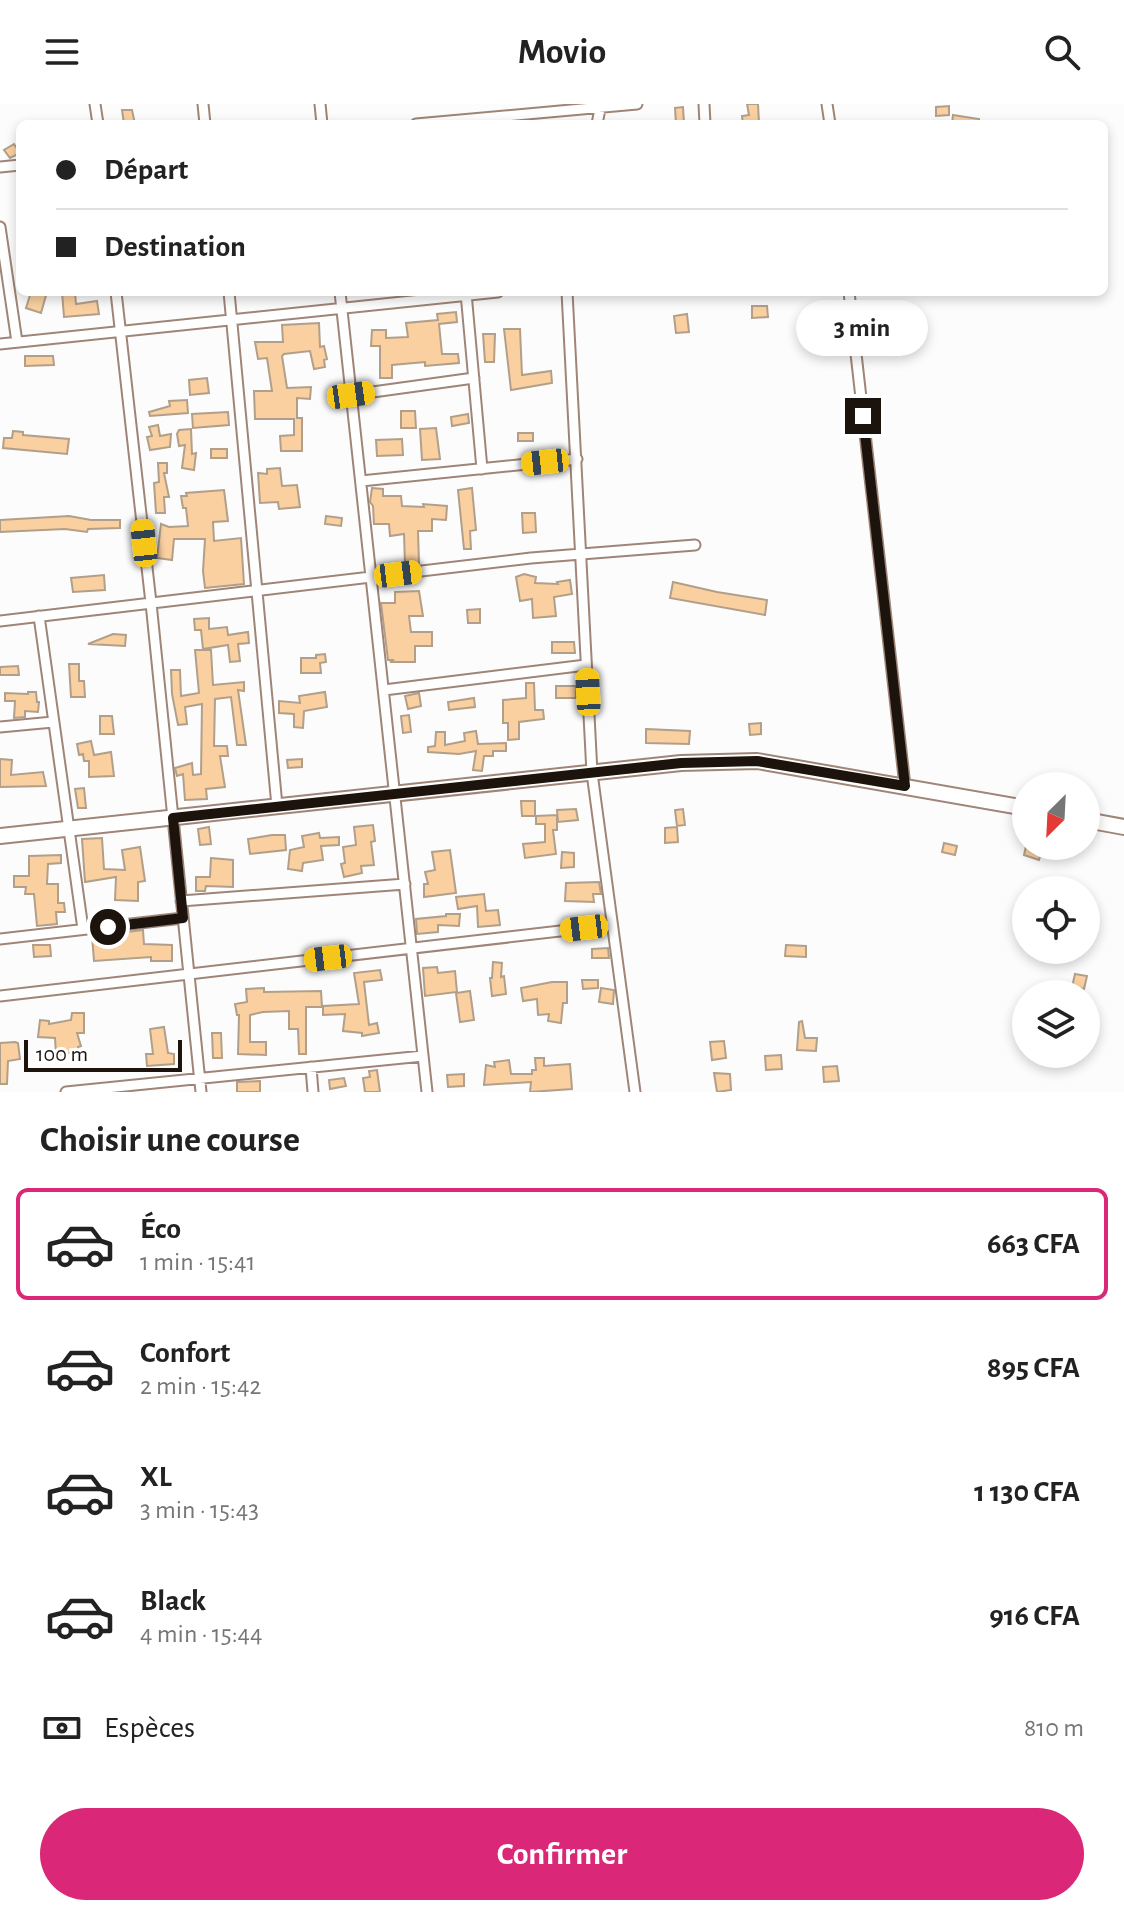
<!DOCTYPE html>
<html lang="fr">
<head>
<meta charset="utf-8">
<style>
	:root { --surface:#fff; --page:#f6f6f6; --text:#222; --muted:#767676; --line:#e0e0e0; --accent:#db2777 }
	body { margin:0; font-family:"Alegreya Sans",sans-serif; background:var(--page); color:var(--text); height:100vh; display:flex; flex-direction:column; font-size:30px; white-space:nowrap }
	* { box-sizing:border-box; margin:0 }
	p { font-size:26px; color:var(--muted) }
	.icon { flex:none; width:44px; height:44px; fill:none; stroke:currentColor; stroke-width:2; stroke-linecap:round; stroke-linejoin:round }
	.map { position:relative; height:988px; overflow:hidden }
	.details { display:flex; flex-direction:column; background:var(--surface); flex:1 }
	.details>* { flex:none }
	.top-card { position:absolute; left:16px; top:16px; width:1092px; height:176px; border-radius:12px; box-shadow:0 4px 12px #0003; display:grid; align-content:center; height:176px; padding:0 40px; background:var(--surface) }
	.needle { width:52px; rotate:204deg }
	.fabs { position:absolute; left:1012px; top:668px; display:grid; gap:16px }
	.fabs a { display:grid; place-items:center; width:88px; height:88px; border-radius:50%; background:var(--surface); box-shadow:0 4px 12px #0003; font-size:40px }
	.scale { position:absolute; left:24px; bottom:20px; width:158px; box-sizing:border-box; padding-left:8px; border:4px solid #1c130d; border-top:0; font-size:22px; line-height:28px; white-space:nowrap; color:#1c130d; -webkit-text-stroke:6px #fff; paint-order:stroke }
	.end { position:absolute; width:36px; height:36px; margin:-18px; border:10px solid #1c130d; background:#fff; box-shadow:0 0 0 4px #fff }
	.from { border-radius:50% }
	.bubble { position:absolute; height:56px; border-radius:28px; background:var(--surface); box-shadow:0 4px 12px #0003; font-size:26px; font-weight:700; line-height:56px; text-align:center }
	.car { position:absolute; width:24px; height:48px; margin:-24px -12px; border-radius:10px; box-shadow:0 0 6px 2px #0007; background:linear-gradient(#f5c518 24%,#345 0 40%,#f5c518 0 76%,#345 0 86%,#f5c518 0) }
	.top-card b { display:flex; align-items:center; gap:28px; height:76px; font-size:30px }
	.top-card b+b { border-top:2px solid var(--line) }
	.top-card i { width:20px; height:20px; background:var(--text) }
	ul { padding:0; list-style:none }
	li { display:flex; align-items:center; gap:24px; height:112px; margin:0 16px 12px; padding:0 24px; border:4px solid transparent; border-radius:12px }
	li div { flex:1 }
	li b { display:block; font-size:30px }
	li em { font-style:normal; font-weight:700 }
	li.on { border-color:var(--accent) }
	li>.icon { width:72px; height:72px; stroke-width:1.5 }
	h2 { padding:0 40px; font-size:36px; line-height:96px }
	.pay { display:flex; align-items:center; gap:20px; height:88px; padding:0 40px; font-size:30px }
	.pay p { margin-inline-start:auto }
	.action { display:flex; gap:16px; margin-top:auto; padding:16px 40px }
	.action a { flex:1; height:92px; border-radius:48px; background:var(--accent); color:#fff; font-size:32px; font-weight:700; line-height:92px; text-align:center }
	header { display:flex; justify-content:space-between; align-items:center; height:104px; padding:0 40px; background:var(--surface); font-size:36px; font-weight:700 }
	.map>svg:first-child { display:block }
</style>
</head>
<body>
<header><svg class="icon" aria-label="menu" viewBox="0 0 24 24"><path d="M4 6h16M4 12h16M4 18h16"/></svg>Movio<svg class="icon" aria-label="search" viewBox="0 0 24 24"><circle cx="10" cy="10" r="6"/><path d="M15 15l6 6"/></svg></header>
<div class="map">
<svg width="1124" height="988" viewBox="0 0 1124 988">
	<rect width="100%" height="100%" fill="#fcfcfc"/>
	<path fill="#fad0a1" stroke="#b29f89" stroke-width="2" d="M747 0H758L759 20H743L742 12 749 11Z
		M949 2V11L936 12V3Z
		M683 3 684 20H676L675 4Z
		M122 6H132L135 20H124Z
		M953 11 979 15V20H952Z
		M14 40 20 49 10 54 4 46Z
		M31 188H47L41 209 26 204Z
		M62 188H75L76 200 97 197 99 210 64 213Z
		M752 202H767L768 213 752 214Z
		M456 208 457 218 439 220 442 250H458L459 259 425 262V258L392 261V274H380V242H371L372 226H386V234L408 233 406 219 438 216 437 210Z
		M687 210 689 228 676 229 674 212Z
		M829 210 830 219 816 222 814 213Z
		M319 219 320 243 324 242 327 255 324 256 325 263 314 265 310 247 284 250 282 252 287 284 311 283 310 295 297 294V314H302V347H281L280 332 294 331V315H255L254 287H272L267 254 258 255 255 238H283L282 221Z
		M504 225H520L522 271 551 267 552 279 511 286Z
		M483 230H495L494 258H485Z
		M25 252H53L54 261 25 262Z
		M207 274 209 289 190 291 189 276Z
		M187 296 188 309 150 312 149 308 170 302 169 297Z
		M401 307H415L416 324H401Z
		M228 308 229 321 193 324 192 310Z
		M468 310 469 319 452 322 451 313Z
		M158 321 160 332 171 330 170 343 150 346 147 333 152 332 149 323Z
		M436 324 440 355 422 356 420 325Z
		M191 325 192 350 196 349 194 366 182 364 185 341 179 342 177 330 179 326Z
		M13 327 23 328V331L69 335 67 350 3 344 4 334H12Z
		M518 329H533V337H518Z
		M402 335 403 351 377 352 376 336Z
		M211 345H227V354H211Z
		M158 359H167V369H164L169 393H164L165 409H156L154 379 159 378Z
		M280 364 282 382 297 381 300 403 279 405 278 398 260 399 258 369 267 370V365Z
		M372 384 383 385V392H401L402 402 424 403 423 400 447 402 446 416 432 415V427H418L419 460 405 461 404 430 390 432 389 420H374L373 402 370 398Z
		M472 384 476 426 470 427 471 445H464L458 386Z
		M224 386 228 417 213 418 214 437 241 434 244 480 205 484 203 467 205 435H174L172 456 157 454 161 420 169 423 188 422 186 404H183L181 392H187L186 389Z
		M522 409H535L536 428 523 429Z
		M69 412 91 416H120V424L88 425 87 428 65 425 0 428V416Z
		M326 412 342 414 341 422 325 420Z
		M524 470 536 473 535 479 558 480 557 478 570 476 572 490 554 493 556 512 533 514 532 495 520 497 516 473Z
		M104 471 105 486 73 488 71 474Z
		M673 478 717 488 767 496 765 511 670 494Z
		M419 487 423 512H409L411 528H432V542H415V558H390L394 556H388L381 499H395V488Z
		M480 505V519H468L467 506Z
		M209 514V525L227 523 228 531 248 528 249 539 238 540 240 557 230 558 228 541 203 545 201 526H195L194 515Z
		M113 530 126 531 125 542 88 540Z
		M552 538H574L575 549H552Z
		M195 546H211L213 581 244 578V587L238 586 246 641H237L231 593 215 595 214 642H227L228 652H220L225 683 206 685 207 695 185 696 183 670 177 672 175 664 192 659 193 671 201 670 202 600 185 603 187 620 178 621 172 590 171 566H180L181 592 199 589Z
		M325 550 326 558 320 559 321 569H301V554H316V551Z
		M69 560H79V577H84L85 593H71Z
		M18 562 19 571H0V563Z
		M526 579H534L535 606H543L544 615 519 618V635L508 636V619H503V596L526 594Z
		M556 582H576V594H556Z
		M28 588H36L37 598H39L38 608 25 607V613L14 614 15 597H5V589L28 590Z
		M325 588 327 603 304 607 303 624 294 623V610L279 609V597L300 599 299 592Z
		M419 589 421 602 408 605 405 592Z
		M474 594 475 603 449 606 448 598Z
		M409 611 411 628 403 629 401 612Z
		M100 612H112L114 630H100Z
		M761 619V630L750 631 749 620Z
		M646 625 690 627 689 640 646 639Z
		M476 627 478 640 506 639V647H493V652H484L482 667 473 666 476 647 459 650 428 648V643L435 642 436 628H445V641L465 637 464 629Z
		M91 637 94 651 111 648 114 672 89 673V657H84L83 650 79 651 77 640Z
		M0 655 12 656 11 671 43 668 46 682 0 683Z
		M302 655V663L288 664 287 656Z
		M84 684 86 704H78L75 685Z
		M521 697H535V712H522Z
		M576 705 578 716 558 718 557 706Z
		M683 705 685 721 677 722 675 706Z
		M557 711V726H553L556 750 525 754 523 740 545 738V720H536V712Z
		M373 721 375 737 371 738 374 761 361 762 362 769 344 773 341 760 345 759 343 743 356 741 354 723Z
		M209 723 211 740 200 741 198 725Z
		M677 723 678 738 665 739V724Z
		M319 729 320 734 339 733V741L321 742 323 756 303 759 302 767 288 765 290 746 304 743 302 732Z
		M272 731H285L286 746 250 750 248 735Z
		M102 734 104 765 125 766 122 746 140 743 145 777 138 778V797L115 796 116 773 85 778 82 735Z
		M944 739 957 742 955 751 942 748Z
		M1026 742 1042 745 1039 756 1024 751Z
		M450 746 456 789 424 793V780H428L425 768 435 766 432 748Z
		M562 748 574 749V763L561 764Z
		M61 751V759L48 760 47 780H58V799H64L65 808H56L57 820 37 822 34 790H25L26 783H14V772H29V752Z
		M211 754 233 756V783L206 782 205 787H196V773H210Z
		M599 778 601 790H593L594 798 565 797 566 779Z
		M484 790 486 807 498 806 500 821 478 823 477 802 458 805 456 793Z
		M446 810H460L459 822 438 821V828L417 830 416 815 446 812Z
		M143 826 144 840 172 841V857H151V853L94 857 92 832Z
		M33 841H50L51 852 34 853Z
		M786 841 806 842V853L785 852Z
		M608 844 609 854H592V845Z
		M493 858 502 859 501 873 504 872 506 890 492 892 490 874H492Z
		M437 863 438 869 455 867 457 888 425 892 423 864Z
		M380 866 382 876 364 878 369 921 377 919 379 929 362 932V929L343 927 345 910 323 911V902L359 900 354 869Z
		M1075 870 1087 872 1084 885 1072 883Z
		M582 876H598V884L583 885Z
		M552 878H567V899H563L561 919 548 917 549 910 538 911 537 895 523 897 521 884Z
		M264 884V888L321 887 322 903H306V950H299L298 925H289V907L263 908 250 911V938H266V951L238 950 239 911H237L235 900 247 898 246 885Z
		M601 884 614 886 613 900 599 898Z
		M470 887 474 916 460 918 456 889Z
		M72 909H84V929H77L81 942 78 943V948L56 951 55 934 38 933 40 916 49 917V920L71 916Z
		M802 917 805 934H817L816 947 797 946 799 918Z
		M164 923 168 949 174 950V960L147 962 146 950H153L150 925Z
		M212 929H221L222 954H213Z
		M724 937 726 954 712 956 710 938Z
		M15 938 18 939 20 955 8 957 7 980H0V939Z
		M781 951 782 965 766 966 765 952Z
		M535 954H544V962L570 960 572 985 530 988 531 978 484 981 486 961 495 963 494 958 509 956 511 970H532V966H536Z
		M837 962 839 977 824 978 823 963Z
		M377 966 380 988H365L363 974 370 973 369 967Z
		M714 969 730 970 731 986 717 988Z
		M464 970V982L448 983 447 971Z
		M344 974 346 982 330 985 329 976Z
		M260 977V988H237V978Z"/>
	<g fill="none" stroke-linecap="round" stroke-linejoin="round">
		<defs>
			<path id="street" d="M95 0 98 20
				M203 0 205 20
				M320 0 322 20
				M704 0 705 20
				M827 0 830 20
				M416 20 637 0
				M597 20 601 0
				M0 63 20 61
				M0 123 17 238
				M116 188 151 499 201 988
				M229 188 277 702
				M340 188 427 988
				M567 188 592 669 635 988
				M849 188 905 682
				M466 189 482 365
				M0 240 498 188
				M351 291 474 274
				M361 377 577 355
				M39 512 83 825
				M0 517 531 454 695 441
				M384 586 586 561
				M0 623 53 618
				M181 797 405 780
				M0 835 183 814
				M0 892 612 821
				M311 963 313 988
				M66 988 423 952"/>
			<path id="secondary" d="M1086 716 1124 723
				M0 732 681 659 757 657 1026 704"/>
		</defs>
		<use href="#street" stroke="#9f8577" stroke-width="13"/>
		<use href="#secondary" stroke="#9f8577" stroke-width="18"/>
		<use href="#street" stroke="#fff" stroke-width="9"/>
		<use href="#secondary" stroke="#fff" stroke-width="14"/>
	</g>
	<g fill="none" stroke-linecap="round" stroke-linejoin="round">
		<path stroke="#1c130d" stroke-width="10" d="M108 823 183 814 173 714 681 659 757 657 905 682 863 312"/>
	</g>
</svg>
<div class="fabs">
<a><svg class="needle" viewBox="-14 -14 28 28"><path d="M0-13l5 13h-10z" fill="#e53935"/><path d="M0 13l5-13h-10z" fill="#767676"/></svg></a>
<a><svg class="icon" aria-label="locate" viewBox="0 0 24 24"><circle cx="12" cy="12" r="6"/><path d="M12 2v4M12 18v4M2 12h4M18 12h4"/></svg></a>
<a><svg class="icon" aria-label="layers" viewBox="0 0 24 24"><path d="M12 4l9 5-9 5-9-5zM3 14l9 5 9-5"/></svg></a>
</div>
<div class="scale">100 m</div>
<i class="end from" style="left:108px;top:823px"></i>
<i class="end" style="left:863px;top:312px"></i>
<div class="bubble" style="left:796px;top:196px;width:132px">3 min</div>
<i class="car" style="left:351px;top:291px;rotate:82deg"></i>
<i class="car" style="left:545px;top:358px;rotate:264deg"></i>
<i class="car" style="left:144px;top:439px;rotate:354deg"></i>
<i class="car" style="left:398px;top:470px;rotate:83deg"></i>
<i class="car" style="left:588px;top:588px;rotate:357deg"></i>
<i class="car" style="left:584px;top:824px;rotate:263deg"></i>
<i class="car" style="left:328px;top:854px;rotate:263deg"></i>
<div class="top-card">
<b><i class="from"></i>Départ</b>
<b><i></i>Destination</b>
</div>
</div>
<section class="details">
<h2>Choisir une course</h2>
<ul>
<li class="on"><svg class="icon" aria-label="car" viewBox="0 0 24 24"><path d="M5 17H2v-5l4-1 3-4h7l3 4 3 1v5h-3M9 17h6M6 11h13"/><circle cx="7" cy="17" r="2"/><circle cx="17" cy="17" r="2"/></svg><div><b>Éco</b><p>1 min · 15:41</p></div><em>663 CFA</em></li>
<li><svg class="icon" aria-label="car" viewBox="0 0 24 24"><path d="M5 17H2v-5l4-1 3-4h7l3 4 3 1v5h-3M9 17h6M6 11h13"/><circle cx="7" cy="17" r="2"/><circle cx="17" cy="17" r="2"/></svg><div><b>Confort</b><p>2 min · 15:42</p></div><em>895 CFA</em></li>
<li><svg class="icon" aria-label="car" viewBox="0 0 24 24"><path d="M5 17H2v-5l4-1 3-4h7l3 4 3 1v5h-3M9 17h6M6 11h13"/><circle cx="7" cy="17" r="2"/><circle cx="17" cy="17" r="2"/></svg><div><b>XL</b><p>3 min · 15:43</p></div><em>1 130 CFA</em></li>
<li><svg class="icon" aria-label="car" viewBox="0 0 24 24"><path d="M5 17H2v-5l4-1 3-4h7l3 4 3 1v5h-3M9 17h6M6 11h13"/><circle cx="7" cy="17" r="2"/><circle cx="17" cy="17" r="2"/></svg><div><b>Black</b><p>4 min · 15:44</p></div><em>916 CFA</em></li>
</ul>
<div class="pay"><svg class="icon" aria-label="cash" viewBox="0 0 24 24"><path d="M3 7h18v10H3z"/><circle cx="12" cy="12" r="2"/></svg>Espèces<p>810 m</p></div>
<div class="action"><a>Confirmer</a></div>
</section>
</body>
</html>
